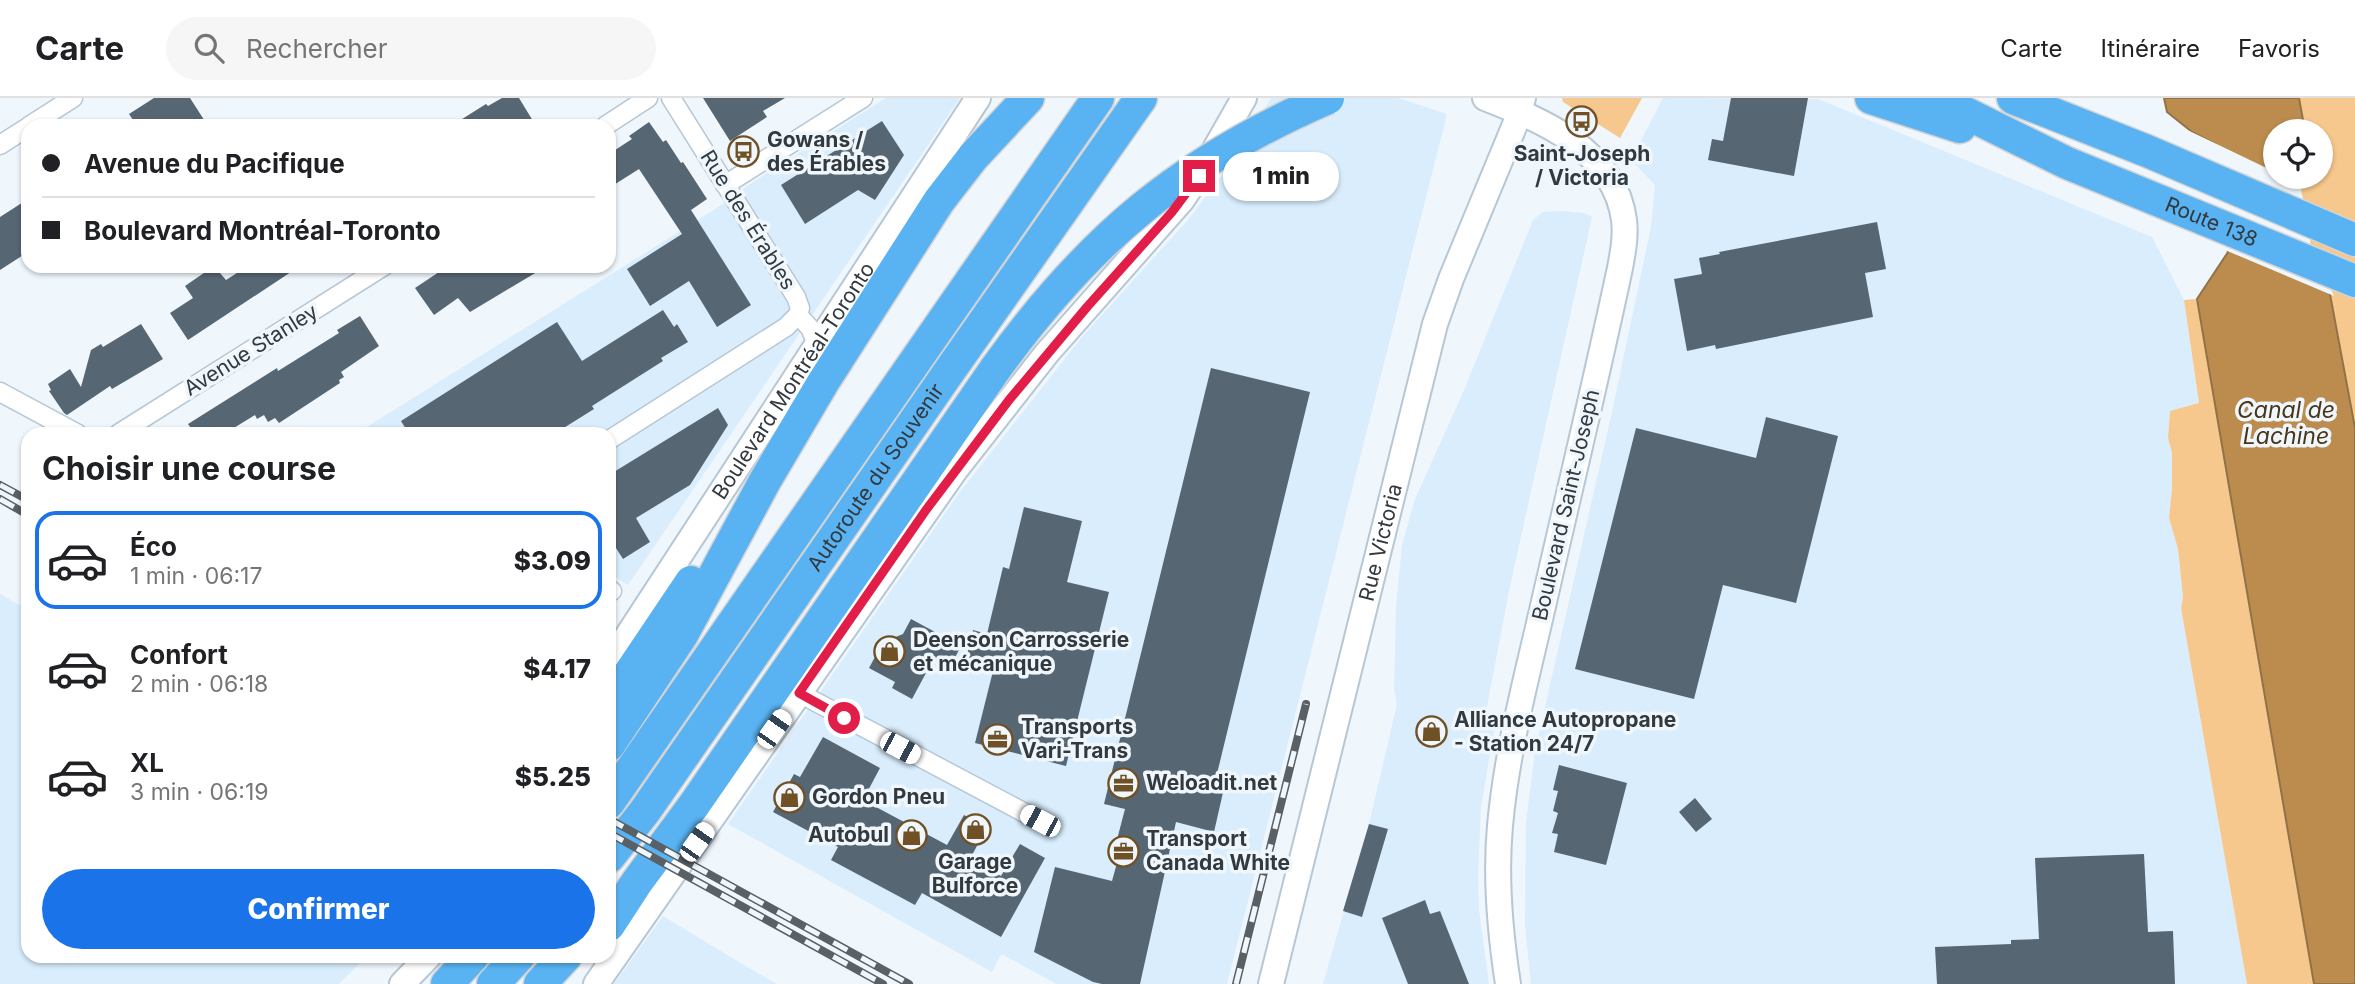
<!DOCTYPE html>
<html lang="fr">
<head>
<meta charset="utf-8">
<style>
	:root { --surface:#fff; --page:#f6f6f6; --text:#202124; --muted:#757577; --line:#e0e0e0; --accent:#1a73e8 }
	body { margin:0; font-family:Inter,sans-serif; background:var(--page); color:var(--text); height:100vh; display:flex; flex-direction:column; font-size:26px; white-space:nowrap }
	* { box-sizing:border-box; margin:0 }
	p { font-size:23px; color:var(--muted) }
	.icon { flex:none; width:38px; height:38px; fill:none; stroke:currentColor; stroke-width:2; stroke-linecap:round; stroke-linejoin:round }
	.map { position:relative; flex:1; overflow:hidden }
	.side { position:absolute; left:21px; top:329px; width:595px; height:536px; display:flex; flex-direction:column; background:var(--surface); border-radius:21px; box-shadow:0 2px 5px #0004 }
	.side>* { flex:none }
	.banner { position:absolute; left:21px; top:21px; width:595px; height:154px; border-radius:21px; box-shadow:0 2px 5px #0004; display:grid; align-content:center; height:154px; padding:0 21px; background:var(--surface) }
	.buttons { position:absolute; left:2263px; top:21px; display:grid; gap:14px }
	.buttons a { display:grid; place-items:center; width:70px; height:70px; border-radius:50%; background:var(--surface); box-shadow:0 2px 5px #0004; font-size:35px }
	.end { position:absolute; width:32px; height:32px; margin:-16px; border:9px solid #e11d48; background:#fff; box-shadow:0 0 0 4px #fff }
	.from { border-radius:50% }
	.bubble { position:absolute; height:49px; border-radius:24px; background:var(--surface); box-shadow:0 2px 5px #0004; font-size:23px; font-weight:800; line-height:49px; text-align:center }
	.car { position:absolute; width:21px; height:42px; margin:-21px -10px; border-radius:9px; box-shadow:0 0 5px 2px #0007; background:linear-gradient(#fff 24%,#345 0 40%,#fff 0 76%,#345 0 86%,#fff 0) }
	.banner b { display:flex; align-items:center; gap:24px; height:66px; font-size:26px }
	.banner b+b { border-top:2px solid var(--line) }
	.banner i { width:18px; height:18px; background:var(--text) }
	ul { padding:0; list-style:none }
	li { display:flex; align-items:center; gap:21px; height:98px; margin:0 14px 10px; padding:0 7px; border:4px solid transparent; border-radius:21px }
	li div { flex:1 }
	li b { display:block; font-size:26px }
	li em { font-style:normal; font-weight:800 }
	li.selected { border-color:var(--accent) }
	li>.icon { width:63px; height:63px; stroke-width:1.5 }
	h2 { padding:0 21px; font-size:32px; line-height:84px }
	.cta { display:flex; gap:14px; margin-top:auto; padding:14px 21px }
	.cta a { flex:1; height:80px; border-radius:42px; background:var(--accent); color:#fff; font-size:28px; font-weight:800; line-height:80px; text-align:center }
	header { display:flex; align-items:center; gap:42px; box-sizing:border-box; height:98px; padding:0 35px; background:var(--surface); border-bottom:2px solid var(--line) }
	header strong { font-size:33px }
	nav { display:flex; gap:38px; margin-inline-start:auto; font-size:24px }
	.search { width:490px; height:63px; background:var(--page); display:flex; align-items:center; gap:18px; box-sizing:border-box; padding:0 24px; border-radius:38px; color:var(--muted); font-size:26px }
	.map>svg:first-child { display:block }
</style>
</head>
<body>
<header>
<strong>Carte</strong>
<div class="search"><svg class="icon" aria-label="search" viewBox="0 0 24 24"><circle cx="10" cy="10" r="6"/><path d="M15 15l6 6"/></svg>Rechercher</div>
<nav><a>Carte</a><a>Itinéraire</a><a>Favoris</a></nav>
</header>
<div class="map">
<svg width="2355" height="886" viewBox="0 0 2355 886">
	<rect width="100%" height="100%" fill="#eff6fc"/>
	<path fill="#d9edfc" d="M886 0H960L628 487 609 475V336H369L362 332 714 112 753 84Z
		M1271 0H1398L1447 16 1227 886H1057L1001 856 992 874 728 726 960 394 1082 239 1188 122 1244 48Z
		M1663 0 1818 1 2152 139 2184 202 2199 306 2170 313 2168 340 2172 355V391L2169 420 2178 451 2183 499 2181 510 2247 886H1531L1525 828 1526 724 1535 653 1612 314 1651 129 1655 87 1631 62Z
		M1563 113 1584 115 1592 119 1510 488 1484 624 1495 627 1481 709 1478 778 1479 812 1489 886H1323L1369 726 1397 606 1394 592 1396 509 1402 447 1415 401 1462 297 1533 122 1543 114Z
		M0 496 28 512V858H367L339 886H0Z
		M663 818 742 866 777 886H614Z"/>
	<path fill="#f7c88d" fill-rule="evenodd" d="M1562 0H1642L1620 40 1563 4Z
		M2164 0H2355V886H2247L2181 510 2183 499 2178 451 2169 420 2172 391V355L2168 340 2170 313 2199 305 2184 202 2197 201 2228 154 2215 46 2192 34 2167 14ZM2275 33H2320V79H2275Z"/>
	<path fill="#bb8c4d" stroke="#927349" stroke-width="2" d="M2164 0H2299L2305 33H2275V79H2299L2296 84 2308 149 2330 196 2355 330V886H2314L2197 201 2228 154 2215 46 2192 34 2167 14Z"/>
	<path fill="#eff6fc" d="M2179 28 2275 74V79H2286L2300 85 2311 148 2334 198 2225 152 2212 48Z"/>
	<path fill="#576673" d="M154 0H190L208 28H137L129 16Z
		M502 0H519L533 23 525 28H451L486 6 488 8Z
		M703 0H785L763 13 767 19 730 43Z
		M1731 0H1808L1794 78 1708 62 1712 41 1723 43Z
		M882 23 904 57 875 102 858 92 805 126 781 87Z
		M649 24 663 44 666 42 681 65 683 64 707 101 691 112 751 207 717 229 689 183 650 208 627 171 682 136 639 71 609 90V56L632 41 629 38Z
		M28 101V154L0 172V119Z
		M1877 124 1886 171 1865 175 1873 219 1716 251 1715 247 1687 253 1674 181 1702 176 1699 160 1720 156 1719 154Z
		M214 168 226 182 248 168H300L188 242 170 215 193 200 185 188Z
		M448 168H547L470 214 458 200 434 217 415 190Z
		M663 212 674 229 677 226 688 244 661 260 663 263 592 308 594 311 554 336H409L401 323 557 224 582 263Z
		M360 218 379 248 341 274 344 279 339 282 340 285 279 325 275 320 268 324 264 317 257 321 255 317 224 336H195L188 326 277 270 278 273 339 235 337 232Z
		M141 226 163 261 112 291 110 288 67 317 64 315 49 293 51 292 48 286 70 271 81 289 91 252 101 246 103 249Z
		M1211 270 1310 294 1214 688 1224 690 1214 734 1176 724 1140 886H1102L1093 884 1034 854 1055 769 1112 783 1120 754 1114 753 1125 711 1104 706Z
		M718 310 728 327 690 387 636 420 650 444 623 461 609 439V377Z
		M1766 319 1838 338 1796 505 1723 487 1694 601 1575 571 1636 330 1756 360Z
		M1024 409 1082 423 1067 484 1109 494 1066 668 975 645 994 569 966 561 973 532 987 536 1003 469 1009 471Z
		M911 521 961 548 949 571 933 562 912 601 892 590 895 584 869 570 883 544 903 536Z
		M823 639 880 670 863 702 947 747 964 717 987 729 970 761 1001 778 1020 746 1045 760 1001 839 922 795 915 807 831 762 838 749 773 714 794 676 800 679Z
		M1559 667 1627 685 1606 767 1554 754 1558 736 1552 735 1558 715 1553 713 1558 693 1553 692Z
		M1695 700 1712 721 1696 734 1679 714Z
		M1369 726 1388 731 1362 819 1343 813Z
		M2144 756 2148 834 2173 833 2175 886H1937L1935 849 2011 846V842L2039 841 2035 760Z
		M1425 802 1430 816 1440 813 1469 886H1408L1382 820Z"/>
	<g fill="none" stroke-linecap="round" stroke-linejoin="round">
		<defs>
			<path id="street" d="M671 0 796 199 800 210 798 217
				M29 28 73 0
				M605 28 648 0
				M0 47 28 29
				M725 87 863 0
				M798 217 810 230 817 246
				M0 294 78 336
				M118 336 384 168
				M609 342 786 229 798 217
				M609 491 612 493
				M799 595 1040 723"/>
			<g id="secondary">
				<path d="M1485 0C1541 22 1615 52 1624 122 1626 138 1623 154 1620 170 1597 278 1571 386 1546 495 1529 571 1507 649 1500 728 1495 781 1500 834 1508 886"/>
				<path id="s1" d="M609 566 978 0"/>
				<path d="M402 886 429 858"/>
				<path d="M596 886 956 371 1047 255 1182 102 1207 65 1244 0"/>
				<path id="s2" d="M1271 886 1435 226 1451 181 1516 24 1523 0"/>
			</g>
			<g id="highway">
				<path d="M1871 0 1960 29"/>
				<path id="s3" d="M1935 0 2067 65 2355 183"/>
				<path d="M2013 0 2147 53 2355 142"/>
				<path d="M609 606 691 484"/>
				<path d="M609 647 682 537 766 381 822 286 939 103 973 59 1028 0"/>
				<path d="M609 704 1098 0"/>
				<path id="s4" d="M609 759 645 713 946 278 1141 0"/>
				<path d="M609 827 637 784 694 707 996 270"/>
				<path d="M447 886 473 858"/>
				<path d="M493 886 519 858"/>
				<path d="M540 886 566 858"/>
			</g>
		</defs>
		<use href="#street" stroke="#b6c7d5" stroke-width="21"/>
		<use href="#secondary" stroke="#b6c7d5" stroke-width="28"/>
		<use href="#highway" stroke="#d2d3d5" stroke-width="35"/>
		<use href="#street" stroke="#fff" stroke-width="18"/>
		<use href="#secondary" stroke="#fff" stroke-width="24"/>
		<use href="#highway" stroke="#59b3f2" stroke-width="32"/>
		<defs>
			<path id="rail" d="M0 387 28 402
				M0 401 28 417
				M609 721 909 886
				M609 735 883 886
				M1236 886 1306 606"/>
		</defs>
		<use href="#rail" stroke="#596066" stroke-width="8"/>
		<use href="#rail" stroke="#eff6fc" stroke-width="5" stroke-dasharray="16" stroke-linecap="butt"/>
		<defs>
			<path id="highway-bridge" d="M996 270C1089 141 1182 63 1328 0"/>
		</defs>
		<use href="#highway-bridge" stroke="#d2d3d5" stroke-width="35" stroke-linecap="butt"/>
		<use href="#highway-bridge" stroke="#59b3f2" stroke-width="32"/>
	</g>
	<g fill="none" stroke-linecap="round" stroke-linejoin="round">
		<path stroke="#e11d48" stroke-width="9" d="M844 620 799 595 926 412 1009 302 1087 209 1172 114 1199 78"/>
	</g>
	<defs>
		<symbol id="bus-ring" viewBox="-11 -11 22 22"><circle r="9.5" fill="#eff6fc" stroke="#705126" stroke-width="1.5"/><path d="M-5-6H5V4H4V6H2V4H-2V6H-4V4H-5ZM-3.5-4V0h7V-4ZM-3.5 1.2v1.5H-2V1.2ZM2 1.2v1.5H3.5V1.2Z" fill="#705126"/></symbol>
		<symbol id="shop-ring" viewBox="-11 -11 22 22"><circle r="9.5" fill="#eff6fc" stroke="#705126" stroke-width="1.5"/><path d="M-5-2.5h2.3a2.7 3.5 0 0 1 5.4 0H5L5.5 6h-11ZM-1.5-2.5h3a1.5 2.3 0 0 0-3 0Z" fill="#705126"/></symbol>
		<symbol id="office-ring" viewBox="-11 -11 22 22"><circle r="9.5" fill="#eff6fc" stroke="#705126" stroke-width="1.5"/><path d="M-6-3h4V-5.5h4V-3h4V5H-6ZM-1-4.5V-3h2v-1.5ZM-6 0V1H6V0Z" fill="#705126"/></symbol>
	</defs>
	<g fill-rule="evenodd">
		<use href="#bus-ring" x="1564" y="6" width="35" height="35"/>
		<use href="#bus-ring" x="726" y="36" width="35" height="35"/>
		<use href="#shop-ring" x="872" y="536" width="35" height="35"/>
		<use href="#shop-ring" x="1414" y="616" width="35" height="35"/>
		<use href="#office-ring" x="980" y="624" width="35" height="35"/>
		<use href="#office-ring" x="1106" y="668" width="35" height="35"/>
		<use href="#shop-ring" x="772" y="682" width="35" height="35"/>
		<use href="#shop-ring" x="958" y="714" width="35" height="35"/>
		<use href="#shop-ring" x="894" y="720" width="35" height="35"/>
		<use href="#office-ring" x="1106" y="736" width="35" height="35"/>
	</g>
	<g text-anchor="middle" stroke-width="7" stroke-linejoin="round" paint-order="stroke">
		<g font-size="21" font-weight="bold" fill="#32393f" stroke="#eff6fc" text-anchor="start">
			<text x="767" y="49">Gowans /<tspan x="767" dy="24">des Érables</tspan></text>
			<text x="1582" y="63" text-anchor="middle">Saint-Joseph<tspan x="1582" dy="24">/ Victoria</tspan></text>
			<text x="913" y="549">Deenson Carrosserie<tspan x="913" dy="24">et mécanique</tspan></text>
			<text x="1454" y="629">Alliance Autopropane<tspan x="1454" dy="24">- Station 24/7</tspan></text>
			<text x="1021" y="636">Transports<tspan x="1021" dy="24">Vari-Trans</tspan></text>
			<text x="1146" y="692">Weloadit.net</text>
			<text x="812" y="706">Gordon Pneu</text>
			<text x="889" y="744" text-anchor="end">Autobul</text>
			<text x="1146" y="748">Transport<tspan x="1146" dy="24">Canada White</tspan></text>
			<text x="975" y="771" text-anchor="middle">Garage<tspan x="975" dy="24">Bulforce</tspan></text>
		</g>
		<g font-size="21" fill="#32393f" stroke="#eff6fc">
			<text transform="translate(748 122) rotate(58)" y="7">Rue des Érables</text>
			<text dy="7" stroke="none"><textPath href="#s3" startOffset="303">Route 138</textPath></text>
			<text transform="translate(251 252) rotate(-32)" y="7">Avenue Stanley</text>
			<text dy="7" stroke="none"><textPath href="#s1" startOffset="338">Boulevard Montréal-Toronto</textPath></text>
			<text dy="7" stroke="none"><textPath href="#s4" startOffset="464">Autoroute du Souvenir</textPath></text>
			<text transform="translate(1566 407) rotate(-77)" y="7">Boulevard Saint-Joseph</text>
			<text dy="7" stroke="none"><textPath href="#s2" startOffset="455">Rue Victoria</textPath></text>
		</g>
		<g font-size="23" font-style="italic" fill="#4a3519" stroke="#eff6fc">
			<text x="2286" y="320">Canal de<tspan x="2286" dy="26">Lachine</tspan></text>
		</g>
	</g>
</svg>
<div class="buttons">
<a><svg class="icon" aria-label="locate" viewBox="0 0 24 24"><circle cx="12" cy="12" r="6"/><path d="M12 2v4M12 18v4M2 12h4M18 12h4"/></svg></a>
</div>
<i class="end from" style="left:844px;top:620px"></i>
<i class="end" style="left:1199px;top:78px"></i>
<div class="bubble" style="left:1223px;top:54px;width:116px">1 min</div>
<i class="car" style="left:774px;top:631px;rotate:35deg"></i>
<i class="car" style="left:900px;top:650px;rotate:118deg"></i>
<i class="car" style="left:1040px;top:723px;rotate:298deg"></i>
<i class="car" style="left:697px;top:744px;rotate:35deg"></i>
<div class="banner">
<b><i class="from"></i>Avenue du Pacifique</b>
<b><i></i>Boulevard Montréal-Toronto</b>
</div>
<section class="side">
<h2>Choisir une course</h2>
<ul>
<li class="selected"><svg class="icon" aria-label="car" viewBox="0 0 24 24"><path d="M5 17H2v-5l4-1 3-4h7l3 4 3 1v5h-3M9 17h6M6 11h13"/><circle cx="7" cy="17" r="2"/><circle cx="17" cy="17" r="2"/></svg><div><b>Éco</b><p>1 min · 06:17</p></div><em>$3.09</em></li>
<li><svg class="icon" aria-label="car" viewBox="0 0 24 24"><path d="M5 17H2v-5l4-1 3-4h7l3 4 3 1v5h-3M9 17h6M6 11h13"/><circle cx="7" cy="17" r="2"/><circle cx="17" cy="17" r="2"/></svg><div><b>Confort</b><p>2 min · 06:18</p></div><em>$4.17</em></li>
<li><svg class="icon" aria-label="car" viewBox="0 0 24 24"><path d="M5 17H2v-5l4-1 3-4h7l3 4 3 1v5h-3M9 17h6M6 11h13"/><circle cx="7" cy="17" r="2"/><circle cx="17" cy="17" r="2"/></svg><div><b>XL</b><p>3 min · 06:19</p></div><em>$5.25</em></li>
</ul>
<div class="cta"><a>Confirmer</a></div>
</section>
</div>
</body>
</html>
